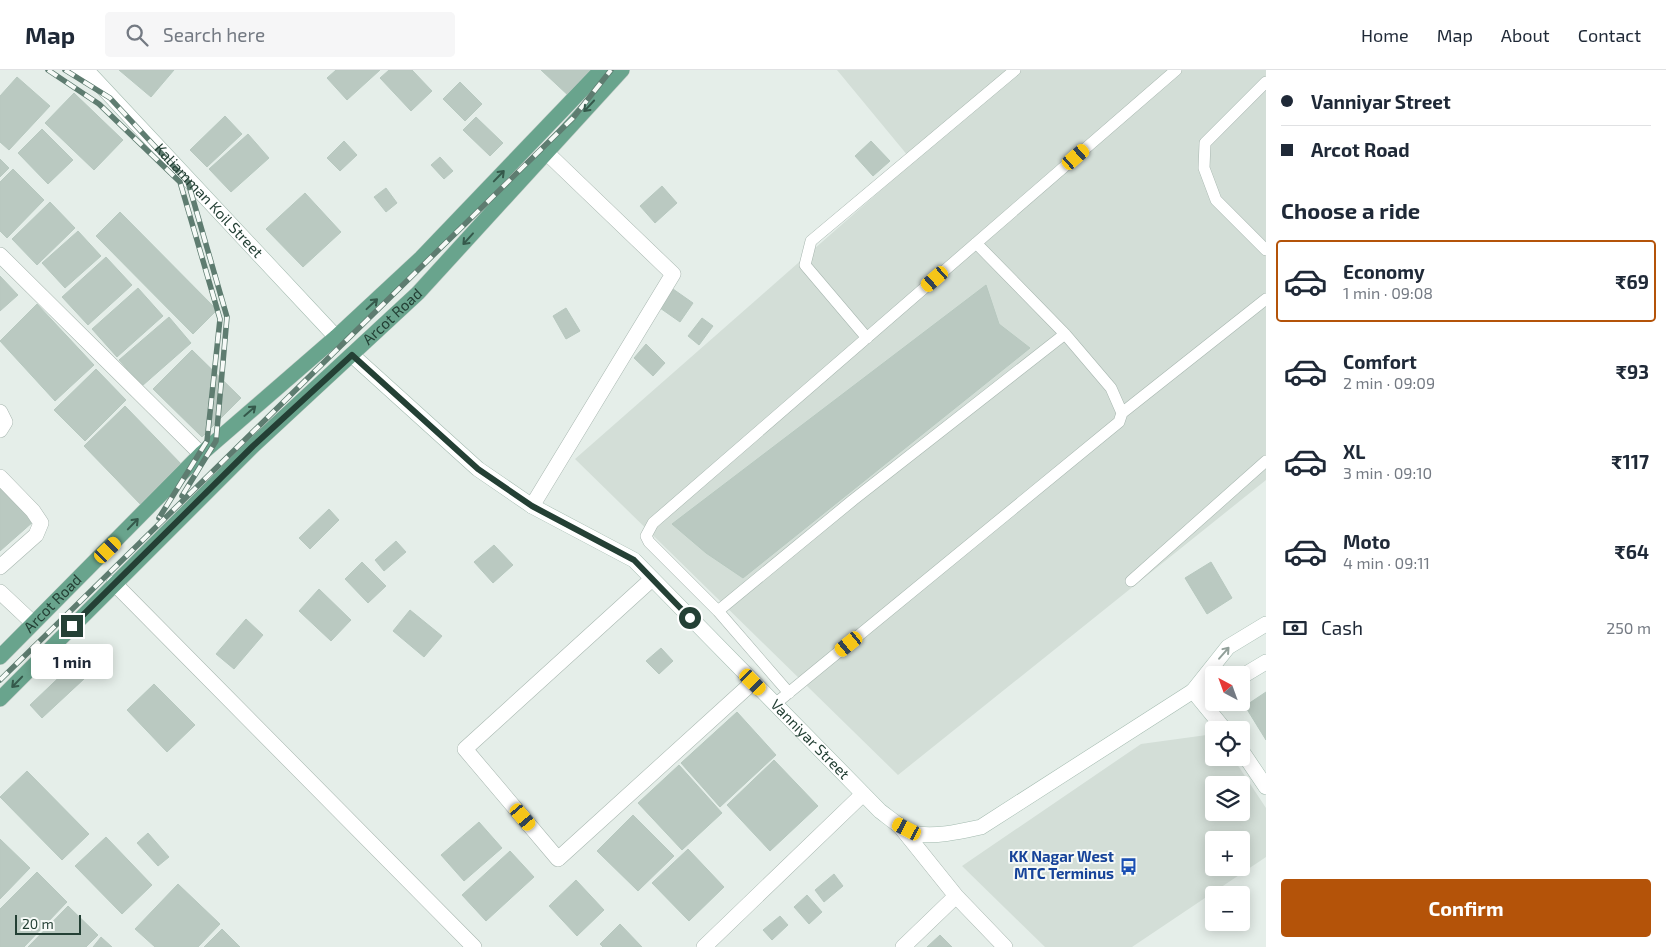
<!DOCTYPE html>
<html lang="en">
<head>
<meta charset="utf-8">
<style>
	:root { --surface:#fff; --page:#f6f6f7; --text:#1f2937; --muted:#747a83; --line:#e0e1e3; --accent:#b45309 }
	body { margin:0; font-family:"Exo 2",sans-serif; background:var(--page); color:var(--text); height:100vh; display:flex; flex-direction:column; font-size:19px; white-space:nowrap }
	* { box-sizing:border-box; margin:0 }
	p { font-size:16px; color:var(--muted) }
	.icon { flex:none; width:28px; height:28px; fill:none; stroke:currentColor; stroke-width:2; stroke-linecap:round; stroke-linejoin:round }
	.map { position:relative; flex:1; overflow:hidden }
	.details { display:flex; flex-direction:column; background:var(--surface); width:400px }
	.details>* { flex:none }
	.banner { display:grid; align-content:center; height:110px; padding:0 15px; background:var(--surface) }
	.needle { width:32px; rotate:319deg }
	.fabs { position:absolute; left:1205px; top:596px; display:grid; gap:10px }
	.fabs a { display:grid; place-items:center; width:45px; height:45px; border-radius:5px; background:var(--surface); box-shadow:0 2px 12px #0003; font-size:25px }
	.scale { position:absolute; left:15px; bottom:12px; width:66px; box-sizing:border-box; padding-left:5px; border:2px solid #244035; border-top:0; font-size:14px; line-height:18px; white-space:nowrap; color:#244035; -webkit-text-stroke:4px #f6faf7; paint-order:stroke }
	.end { position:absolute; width:22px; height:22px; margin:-11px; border:6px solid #244035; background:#fff; box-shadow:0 0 0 2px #fff }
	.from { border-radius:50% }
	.bubble { position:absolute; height:35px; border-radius:5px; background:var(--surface); box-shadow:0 2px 12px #0003; font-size:16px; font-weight:700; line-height:35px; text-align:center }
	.car { position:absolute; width:15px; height:30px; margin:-15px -8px; border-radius:6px; box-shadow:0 0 4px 1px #0007; background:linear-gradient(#f5c518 24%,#345 0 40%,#f5c518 0 76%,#345 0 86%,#f5c518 0) }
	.banner b { display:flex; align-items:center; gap:18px; height:48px; font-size:19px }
	.banner b+b { border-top:1px solid var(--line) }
	.banner i { width:12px; height:12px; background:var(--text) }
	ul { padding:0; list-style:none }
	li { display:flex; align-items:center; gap:15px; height:82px; margin:0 10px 8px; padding:0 5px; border:2px solid transparent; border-radius:5px }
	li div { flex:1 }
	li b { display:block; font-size:19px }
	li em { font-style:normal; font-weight:700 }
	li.selected { border-color:var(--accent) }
	li>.icon { width:45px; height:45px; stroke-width:1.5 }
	h2 { padding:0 15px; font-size:22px; line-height:60px }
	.pay { display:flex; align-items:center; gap:12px; height:55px; padding:0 15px; font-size:19px }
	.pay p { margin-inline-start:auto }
	.action { display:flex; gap:10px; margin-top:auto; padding:10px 15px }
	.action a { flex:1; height:58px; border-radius:5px; background:var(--accent); color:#fff; font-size:20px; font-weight:700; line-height:58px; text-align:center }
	header { display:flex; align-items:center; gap:30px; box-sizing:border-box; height:70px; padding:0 25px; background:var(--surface); border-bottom:1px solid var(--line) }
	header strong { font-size:24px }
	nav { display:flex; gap:28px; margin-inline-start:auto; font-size:18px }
	.search { width:350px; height:45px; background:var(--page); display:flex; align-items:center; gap:12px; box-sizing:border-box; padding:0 18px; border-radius:5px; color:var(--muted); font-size:19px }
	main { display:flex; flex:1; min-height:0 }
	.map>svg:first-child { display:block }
</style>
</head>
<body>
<header>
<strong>Map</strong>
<div class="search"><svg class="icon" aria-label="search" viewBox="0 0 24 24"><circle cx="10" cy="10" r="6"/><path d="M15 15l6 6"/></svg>Search here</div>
<nav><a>Home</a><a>Map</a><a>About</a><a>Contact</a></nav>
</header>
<main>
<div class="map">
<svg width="1266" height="877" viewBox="0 0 1266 877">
	<rect width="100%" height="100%" fill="#e5eee9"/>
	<path fill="#d3ded7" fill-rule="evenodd" d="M837 0H1266V410L898 705 575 389 913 92Z
		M1214 664V688H1233L1266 738V787L1132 877H1045L962 796 1141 674ZM1214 715H1241V742H1214ZM1214 770H1241V798H1214Z"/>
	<path fill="#bac9c1" stroke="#b7c8bf" d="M119 0H174L151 27Z
		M336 0H380L347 30 327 8Z
		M389 0H412L432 21 411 41 380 8Z
		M541 0H597L571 28Z
		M17 7 50 36 9 80 0 72V26Z
		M460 12 482 34 465 51 443 29Z
		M74 23 123 70 94 100 45 53Z
		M225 46 242 64 207 97 190 80Z
		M476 47 503 73 490 86 463 60Z
		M42 59 73 90 48 114 18 83Z
		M248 64 269 88 231 122 209 99Z
		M344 71 357 85 340 101 327 88Z
		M871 71 890 91 873 106 855 86Z
		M440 87 453 101 444 109 431 95Z
		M0 89 9 98 0 107Z
		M13 99 44 130 7 168 0 161V112Z
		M662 116 677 133 655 153 640 136Z
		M386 118 397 133 386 142 374 127Z
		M305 123 341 162 303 197 266 159Z
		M50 132 75 158 37 195 12 169Z
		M120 142 217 240 193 264 96 166Z
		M78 161 101 186 65 218 42 193Z
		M106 187 132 215 88 255 62 227Z
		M0 206 18 225 0 241Z
		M986 215 999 254 1030 278 743 508 706 483 672 454Z
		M138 218 163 246 117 287 92 259Z
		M673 219 693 233 680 252 660 238Z
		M37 234 94 295 55 331 0 271Z
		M566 238 580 261 566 269 553 246Z
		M169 247 191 273 142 316 119 290Z
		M702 248 713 256 699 275 688 266Z
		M646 274 665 293 653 306 634 288Z
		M192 280 241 328 202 367 153 319Z
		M96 299 126 330 85 371 54 340Z
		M125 336 184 397 143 437 84 376Z
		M0 417 34 451 0 481Z
		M329 439 339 450 310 479 299 468Z
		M396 471 406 482 384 501 375 490Z
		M494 475 513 495 493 513 474 492Z
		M362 492 386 516 368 533 345 509Z
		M1211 492 1232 528 1207 544 1185 508Z
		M319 519 351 550 331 571 299 541Z
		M410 540 442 566 424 587 393 561Z
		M246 549 263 565 234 599 216 584Z
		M661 578 673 591 659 604 646 591Z
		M72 595 85 608 42 648 30 635Z
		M154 614 195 655 167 682 127 640Z
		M1266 622V670L1245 636Z
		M737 642 776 685 720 737 681 693Z
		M774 690 818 736 770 781 727 735Z
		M679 695 722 743 682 780 638 733Z
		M27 701 89 764 62 790 0 727Z
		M633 745 674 786 638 821 597 781Z
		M479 752 502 778 464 811 441 785Z
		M148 763 169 787 158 796 137 773Z
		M106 767 152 815 122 844 75 796Z
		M0 769 30 798 0 829Z
		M688 779 724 817 689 851 652 813Z
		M510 781 534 807 486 851 462 825Z
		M37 802 67 832 24 877H0V839Z
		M834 804 843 816 824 832 815 820Z
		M576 810 604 840 577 866 549 836Z
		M178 814 220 854 198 877H155L135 859Z
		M807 825 822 842 809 854 794 837Z
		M68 836 98 865 86 877H28Z
		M780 846 788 855 772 870 763 860Z
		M620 854 642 877H603L600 874Z
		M222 859 240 877H204Z
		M940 865 952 877H927Z
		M101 867 112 877H93Z"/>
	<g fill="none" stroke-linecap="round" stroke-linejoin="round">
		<defs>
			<path id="lane" d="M1266 12 1205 73 1204 98 1216 130 1266 180
				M1065 264 853 430 718 541 649 472 646 466 653 453 1176 0
				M867 268 805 195 811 171 1015 0
				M1122 343 1266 229
				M1131 511 1266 391
				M718 541 789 623
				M775 634 1119 352 1122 343 1111 318 1065 264 976 173"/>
			<path id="street" d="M0 185 201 384
				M0 342 5 352 0 360
				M0 407 33 441 41 453 36 465 0 497
				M532 436 673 204 546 82
				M652 509 465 679 558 789 753 612
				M114 513 474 877
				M0 522 33 553
				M899 755 956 826 1005 877
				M704 877 863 724
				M903 877 956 826"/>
			<g id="secondary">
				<path id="s1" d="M78 0 92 6 336 267"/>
				<path id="s2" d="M352 285 478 399 532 436 634 490 880 741C891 749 905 762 918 764 938 767 962 761 981 757L1193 621 1214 615"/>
				<path d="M1241 607 1266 592"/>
				<path d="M1193 621 1228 577 1266 554"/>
				<path d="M1193 621 1225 660"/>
				<path d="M1241 680 1266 717"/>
			</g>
			<g id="primary">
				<path id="s3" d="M0 587 201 384 336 267 421 188 601 0"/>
				<path id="s4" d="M0 629 253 376 418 223 622 0"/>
			</g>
		</defs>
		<use href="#lane" stroke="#a7b6af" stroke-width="12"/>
		<use href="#street" stroke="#a7b6af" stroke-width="16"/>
		<use href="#secondary" stroke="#a3baaf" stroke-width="16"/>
		<use href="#primary" stroke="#c2cac6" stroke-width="16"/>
		<use href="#lane" stroke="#fff" stroke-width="11"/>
		<use href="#street" stroke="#fff" stroke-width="15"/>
		<use href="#secondary" stroke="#fff" stroke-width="15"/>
		<use href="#primary" stroke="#69a48d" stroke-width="15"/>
		<defs>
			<path id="rail" d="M48 0 99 34 180 112 220 249 207 371 159 448
				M65 0 110 28 188 112 227 247 216 371 182 426
				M0 610 573 48 611 0"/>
		</defs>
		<use href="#rail" stroke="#5e7c70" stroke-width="5.5"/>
		<use href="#rail" stroke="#f6faf7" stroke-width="4" stroke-dasharray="11" stroke-linecap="butt"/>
	</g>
	<defs><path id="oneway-shaft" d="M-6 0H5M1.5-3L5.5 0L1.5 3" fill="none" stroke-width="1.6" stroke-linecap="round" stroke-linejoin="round" transform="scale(1.25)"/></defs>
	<g stroke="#35594b">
		<use href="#oneway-shaft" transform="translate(589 36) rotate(133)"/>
		<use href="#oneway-shaft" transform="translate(499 106) rotate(-46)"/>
		<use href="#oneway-shaft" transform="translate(468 169) rotate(132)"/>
		<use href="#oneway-shaft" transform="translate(372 234) rotate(-43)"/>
		<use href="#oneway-shaft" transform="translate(250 341) rotate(-41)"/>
		<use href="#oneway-shaft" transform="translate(133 454) rotate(-46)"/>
		<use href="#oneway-shaft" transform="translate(17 612) rotate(134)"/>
	</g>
	<use stroke="#92a09a" href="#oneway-shaft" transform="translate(1224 583) rotate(-49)"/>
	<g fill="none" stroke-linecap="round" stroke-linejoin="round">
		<path stroke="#244035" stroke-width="6" d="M72 556 253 376 352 285 478 399 532 436 634 490 690 548"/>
	</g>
	<defs>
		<symbol id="bus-bare" viewBox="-9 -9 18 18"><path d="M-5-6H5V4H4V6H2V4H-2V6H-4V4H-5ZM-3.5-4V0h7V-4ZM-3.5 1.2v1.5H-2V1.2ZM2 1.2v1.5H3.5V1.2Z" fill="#1a4fb4" stroke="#f6faf7" stroke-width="2.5" paint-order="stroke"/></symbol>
	</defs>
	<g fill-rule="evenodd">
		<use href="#bus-bare" x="1116" y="784" width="25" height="25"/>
	</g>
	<g text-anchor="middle" stroke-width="4" stroke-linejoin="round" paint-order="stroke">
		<g font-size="15" fill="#244035" stroke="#f6faf7">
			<text dy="5" stroke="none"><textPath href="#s1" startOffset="186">Kaliamman Koil Street</textPath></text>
			<text dy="5" stroke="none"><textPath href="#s4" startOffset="548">Arcot Road</textPath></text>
			<text dy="5" stroke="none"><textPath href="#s3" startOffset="75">Arcot Road</textPath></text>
			<text dy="5" stroke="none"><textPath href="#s2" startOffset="602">Vanniyar Street</textPath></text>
		</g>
		<g font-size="15" font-weight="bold" fill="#164399" stroke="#f6faf7" text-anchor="end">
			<text x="1114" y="792">KK Nagar West<tspan x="1114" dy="17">MTC Terminus</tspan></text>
		</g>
	</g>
</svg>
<div class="fabs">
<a><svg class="needle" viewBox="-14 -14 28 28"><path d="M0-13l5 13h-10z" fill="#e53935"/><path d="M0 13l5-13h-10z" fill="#747a83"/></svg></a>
<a><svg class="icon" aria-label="locate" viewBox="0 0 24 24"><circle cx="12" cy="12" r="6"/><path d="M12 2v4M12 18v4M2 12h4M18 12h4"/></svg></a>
<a><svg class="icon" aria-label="layers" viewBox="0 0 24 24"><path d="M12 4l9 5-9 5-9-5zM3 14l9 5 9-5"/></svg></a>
<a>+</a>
<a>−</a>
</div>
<div class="scale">20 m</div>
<i class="end from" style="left:690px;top:548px"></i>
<i class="end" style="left:72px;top:556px"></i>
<div class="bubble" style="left:31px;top:574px;width:82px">1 min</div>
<i class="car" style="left:1076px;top:87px;rotate:49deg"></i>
<i class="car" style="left:935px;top:209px;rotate:229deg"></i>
<i class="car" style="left:108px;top:480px;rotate:46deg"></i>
<i class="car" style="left:849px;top:574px;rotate:231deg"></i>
<i class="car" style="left:753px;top:612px;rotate:135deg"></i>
<i class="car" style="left:523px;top:747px;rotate:140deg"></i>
<i class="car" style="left:907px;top:759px;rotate:297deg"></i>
</div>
<section class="details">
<div class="banner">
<b><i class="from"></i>Vanniyar Street</b>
<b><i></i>Arcot Road</b>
</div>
<h2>Choose a ride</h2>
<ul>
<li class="selected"><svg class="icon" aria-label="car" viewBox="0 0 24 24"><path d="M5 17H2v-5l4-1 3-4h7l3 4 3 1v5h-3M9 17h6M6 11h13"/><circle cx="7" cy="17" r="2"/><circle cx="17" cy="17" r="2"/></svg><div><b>Economy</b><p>1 min · 09:08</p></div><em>₹69</em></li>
<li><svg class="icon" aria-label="car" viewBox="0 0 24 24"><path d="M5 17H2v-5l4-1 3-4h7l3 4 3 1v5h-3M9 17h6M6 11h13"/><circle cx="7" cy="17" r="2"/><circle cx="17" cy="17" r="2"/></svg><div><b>Comfort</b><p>2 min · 09:09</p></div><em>₹93</em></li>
<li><svg class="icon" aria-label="car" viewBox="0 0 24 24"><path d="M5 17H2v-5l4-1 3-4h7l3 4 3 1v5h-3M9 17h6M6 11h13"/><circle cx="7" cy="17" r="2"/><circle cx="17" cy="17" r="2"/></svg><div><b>XL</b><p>3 min · 09:10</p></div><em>₹117</em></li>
<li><svg class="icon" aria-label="car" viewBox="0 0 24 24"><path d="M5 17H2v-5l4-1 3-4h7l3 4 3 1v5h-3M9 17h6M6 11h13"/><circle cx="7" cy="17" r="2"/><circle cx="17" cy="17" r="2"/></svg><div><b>Moto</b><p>4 min · 09:11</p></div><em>₹64</em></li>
</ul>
<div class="pay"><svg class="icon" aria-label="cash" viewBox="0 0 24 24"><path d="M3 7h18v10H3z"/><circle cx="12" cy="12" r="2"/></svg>Cash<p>250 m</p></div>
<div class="action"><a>Confirm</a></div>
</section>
</main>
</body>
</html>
